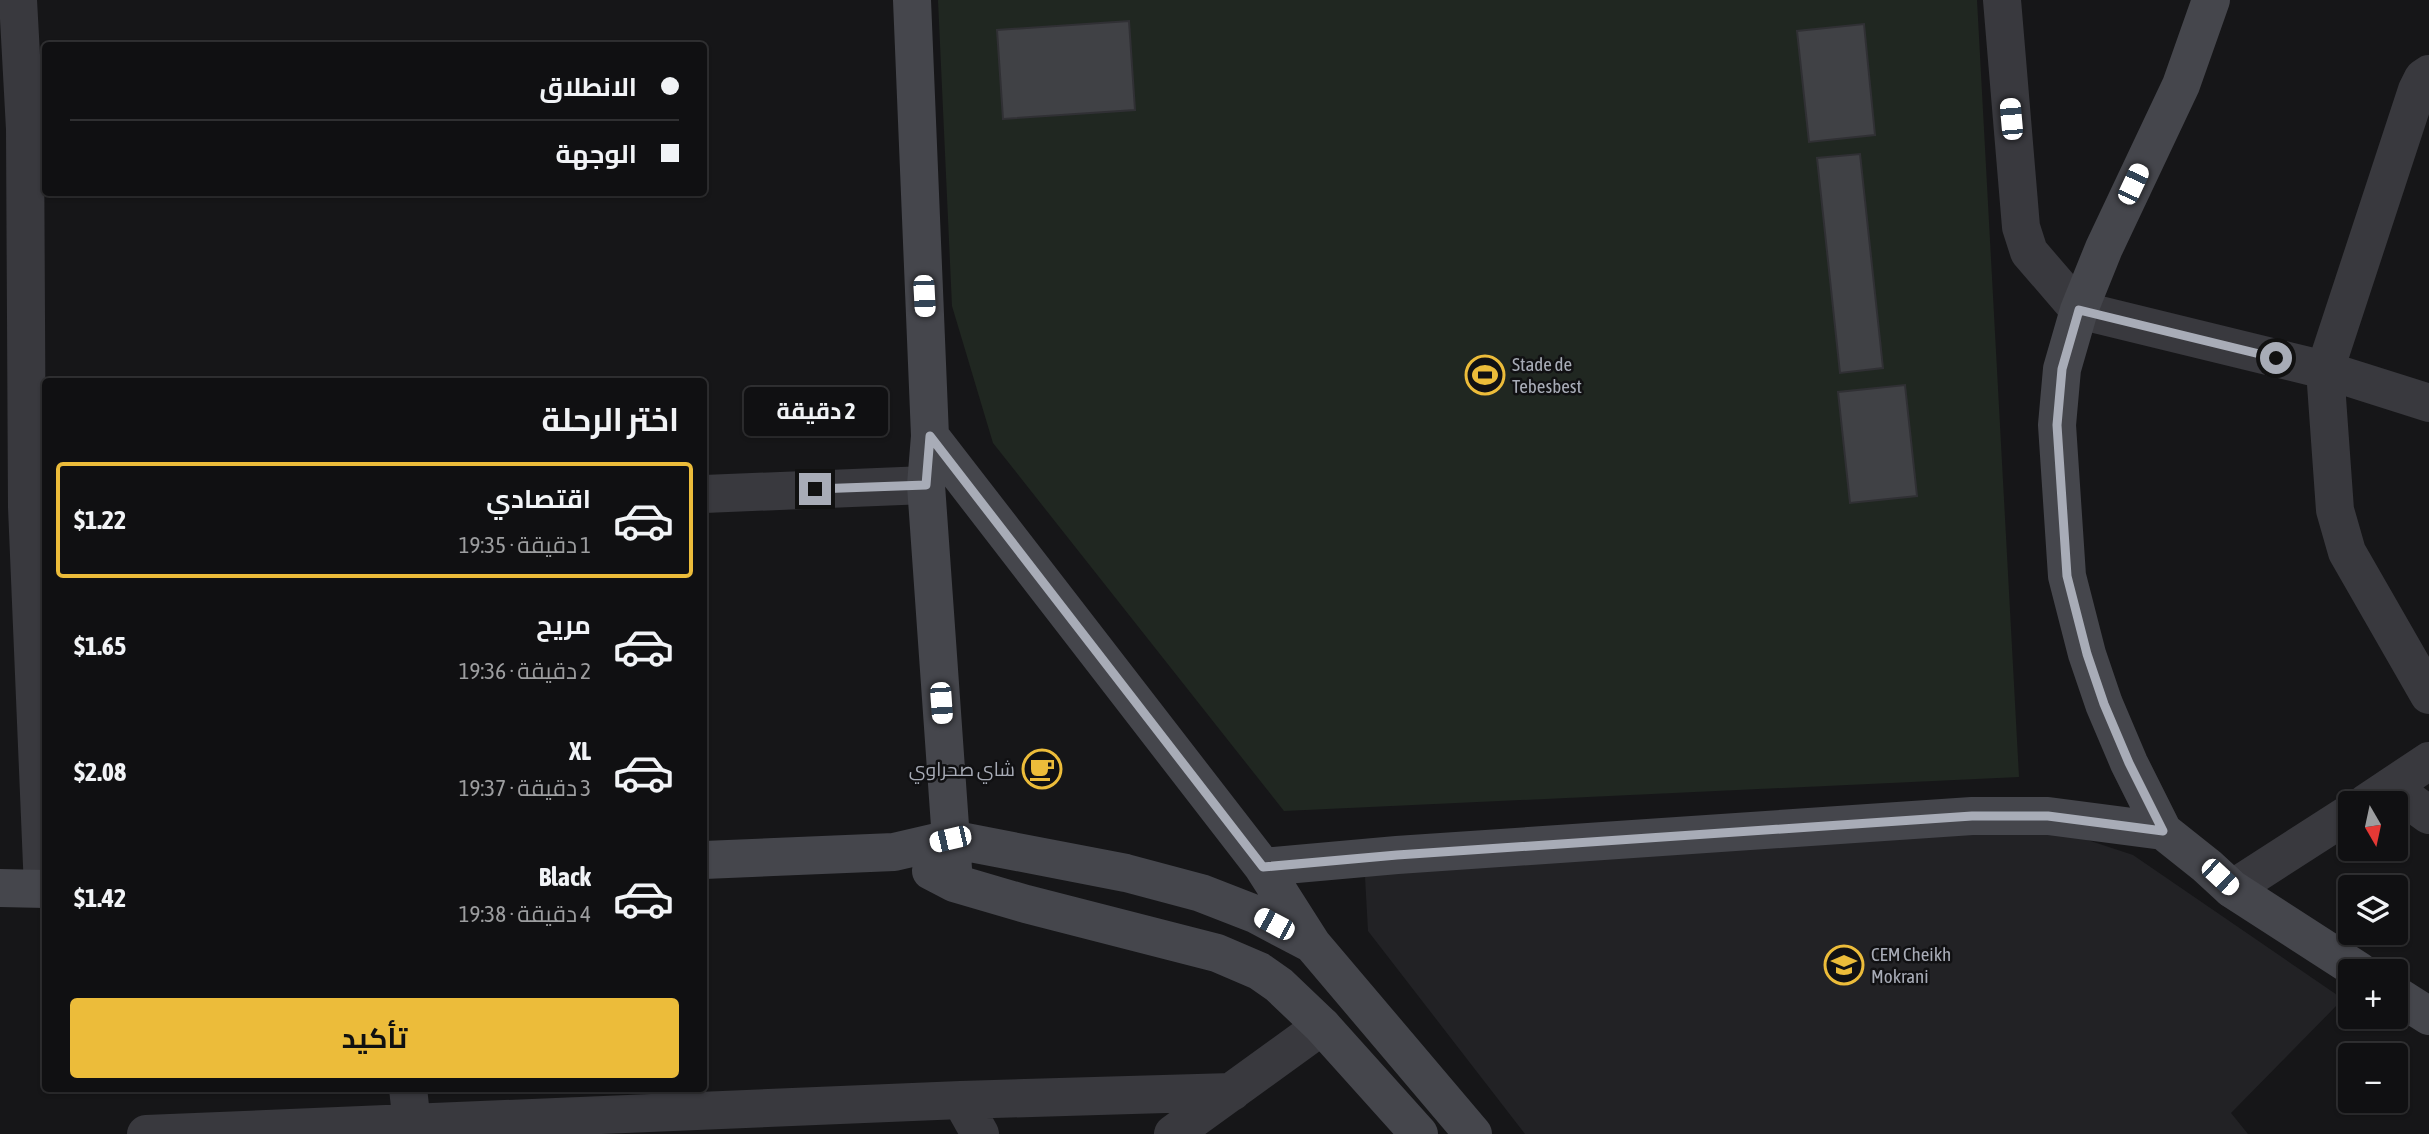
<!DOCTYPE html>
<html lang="ar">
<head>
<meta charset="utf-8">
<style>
	:root { --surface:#101012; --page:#1e1e20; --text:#f1f3f6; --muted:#9c9d9f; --line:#303032; --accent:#ecbc3a }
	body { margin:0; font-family:"Asap Condensed",Cairo,sans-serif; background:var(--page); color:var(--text); direction:rtl; height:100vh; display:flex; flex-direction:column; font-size:26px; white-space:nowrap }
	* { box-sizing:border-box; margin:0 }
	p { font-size:23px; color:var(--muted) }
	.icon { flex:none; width:38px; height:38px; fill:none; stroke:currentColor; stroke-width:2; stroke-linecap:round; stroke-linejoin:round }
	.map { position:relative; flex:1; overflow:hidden; direction:ltr }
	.drawer { position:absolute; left:42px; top:378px; width:665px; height:714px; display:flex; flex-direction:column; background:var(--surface); border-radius:7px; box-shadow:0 2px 5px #0004,0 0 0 2px var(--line); direction:rtl }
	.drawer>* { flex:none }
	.top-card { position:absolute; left:42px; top:42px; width:665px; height:154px; border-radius:7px; box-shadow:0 2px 5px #0004,0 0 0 2px var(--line); direction:rtl; display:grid; align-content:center; height:154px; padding:0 28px; background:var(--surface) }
	.needle { width:46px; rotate:171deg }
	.buttons { position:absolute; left:2338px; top:791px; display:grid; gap:14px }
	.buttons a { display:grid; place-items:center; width:70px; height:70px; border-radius:7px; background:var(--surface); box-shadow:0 2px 5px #0004,0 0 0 2px var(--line); font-size:35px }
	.end { position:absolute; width:32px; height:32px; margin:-16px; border:9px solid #a8acb7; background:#111; box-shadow:0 0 0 4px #111 }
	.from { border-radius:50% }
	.bubble { position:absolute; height:49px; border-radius:7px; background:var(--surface); box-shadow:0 2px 5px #0004,0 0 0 2px var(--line); font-size:23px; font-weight:700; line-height:49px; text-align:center; direction:rtl }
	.car { position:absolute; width:21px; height:42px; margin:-21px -10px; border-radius:9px; box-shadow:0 0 5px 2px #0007; background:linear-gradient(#fff 24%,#345 0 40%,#fff 0 76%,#345 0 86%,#fff 0) }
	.top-card b { display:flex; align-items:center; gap:24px; height:66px; font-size:26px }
	.top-card b+b { border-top:2px solid var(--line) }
	.top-card i { width:18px; height:18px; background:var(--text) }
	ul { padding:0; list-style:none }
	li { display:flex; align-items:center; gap:21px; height:116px; margin:0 14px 10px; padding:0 14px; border:4px solid transparent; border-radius:7px }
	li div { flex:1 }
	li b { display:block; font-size:26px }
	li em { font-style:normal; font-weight:700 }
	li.selected { border-color:var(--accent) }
	li>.icon { width:63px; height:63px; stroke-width:1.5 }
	h2 { padding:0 28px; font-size:32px; line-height:84px }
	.cta { display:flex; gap:14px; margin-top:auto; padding:14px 28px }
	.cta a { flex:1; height:80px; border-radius:7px; background:var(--accent); color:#111; font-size:28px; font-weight:700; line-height:80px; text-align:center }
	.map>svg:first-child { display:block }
</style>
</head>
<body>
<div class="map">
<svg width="2429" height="1134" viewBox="0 0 2429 1134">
	<rect width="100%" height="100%" fill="#161618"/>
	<path fill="#222225" d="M2033 822 2133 855 2343 999 2231 1113 2248 1134H1525L1368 931 1365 877 1401 860Z"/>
	<path fill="#202721" d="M938 0H1977L2019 777 1284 811 993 443 952 306Z"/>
	<path fill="#404145" stroke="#303034" stroke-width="2" d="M1129 21 1135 110 1003 119 997 30Z
		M1864 24 1875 135 1809 142 1797 31Z
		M1860 154 1883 368 1840 373 1817 158Z
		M1905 385 1917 496 1850 503 1838 392Z"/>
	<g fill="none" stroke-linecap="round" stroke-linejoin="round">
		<path stroke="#39393e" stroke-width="38" d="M18 0 25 129 27 507 43 889
			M2002 0 2021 227 2029 252 2079 310 2325 370 2429 403
			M2429 74 2423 78 2417 90 2325 370 2335 510 2347 552 2429 695
			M704 494 926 485
			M2390 787 2429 815
			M2366 803 2429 761
			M2232 889 2350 813
			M408 1088 413 1134
			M961 1100 980 1134
			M146 1134 961 1100 1232 1092
			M1173 1134 1322 1026"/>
		<path stroke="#45464c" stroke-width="38" d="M912 0 930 436 926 485 954 883
			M2211 0 2181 85 2104 248 2079 310 2062 369 2057 425 2067 576 2087 654 2104 704 2129 763 2163 831 2207 866 2232 889 2359 971
			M930 436 1263 867 1312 944 1473 1134
			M704 860 894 852 950 839 1126 873 1201 893 1255 914 1310 943
			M1263 867 1397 855 1972 816H2048L2163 831
			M931 871 954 883 1026 904 1217 953 1259 971 1279 985 1322 1026 1419 1134
			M0 888 46 889
			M2396 995 2429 1016"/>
	</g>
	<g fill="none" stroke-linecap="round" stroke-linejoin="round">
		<path stroke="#a8acb7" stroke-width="9" d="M815 489 926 485 930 436 1263 867 1397 855 1972 816H2048L2163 831 2129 763 2104 704 2087 654 2067 576 2057 425 2062 369 2079 310 2276 358"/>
	</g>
	<defs>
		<symbol id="stadium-ring" viewBox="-11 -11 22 22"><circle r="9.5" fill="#111113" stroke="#ecbc3a" stroke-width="1.5"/><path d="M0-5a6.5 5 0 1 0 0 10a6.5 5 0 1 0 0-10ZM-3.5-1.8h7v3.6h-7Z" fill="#ecbc3a"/></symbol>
		<symbol id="cafe-ring" viewBox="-11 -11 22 22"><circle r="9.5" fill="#111113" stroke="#ecbc3a" stroke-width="1.5"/><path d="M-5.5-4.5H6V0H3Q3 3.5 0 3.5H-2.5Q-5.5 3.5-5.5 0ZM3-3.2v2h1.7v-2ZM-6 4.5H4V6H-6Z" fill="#ecbc3a"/></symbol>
		<symbol id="school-ring" viewBox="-11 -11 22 22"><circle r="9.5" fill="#111113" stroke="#ecbc3a" stroke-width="1.5"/><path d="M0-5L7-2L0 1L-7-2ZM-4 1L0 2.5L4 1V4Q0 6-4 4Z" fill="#ecbc3a"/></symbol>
	</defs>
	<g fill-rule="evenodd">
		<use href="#stadium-ring" x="1463" y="353" width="44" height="44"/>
		<use href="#cafe-ring" x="1020" y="747" width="44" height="44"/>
		<use href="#school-ring" x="1822" y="943" width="44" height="44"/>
	</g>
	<g text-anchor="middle" stroke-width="5" stroke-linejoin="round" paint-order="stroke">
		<g font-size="19" fill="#a8acb7" stroke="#111113" text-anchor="start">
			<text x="1512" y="371">Stade de<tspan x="1512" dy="22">Tebesbest</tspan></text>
			<text x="1015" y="776" text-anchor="end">شاي صحراوي</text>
			<text x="1871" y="961">CEM Cheikh<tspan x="1871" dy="22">Mokrani</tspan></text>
		</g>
	</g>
</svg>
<div class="buttons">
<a><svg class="needle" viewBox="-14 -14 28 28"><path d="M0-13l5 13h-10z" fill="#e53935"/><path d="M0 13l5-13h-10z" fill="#9c9d9f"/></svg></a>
<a><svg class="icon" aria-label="layers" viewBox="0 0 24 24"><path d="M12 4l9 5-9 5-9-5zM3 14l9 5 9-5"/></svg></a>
<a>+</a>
<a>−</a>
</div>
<i class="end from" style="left:2276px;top:358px"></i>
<i class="end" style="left:815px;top:489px"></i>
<div class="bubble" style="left:744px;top:387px;width:144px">2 دقيقة</div>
<i class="car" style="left:2011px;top:119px;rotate:355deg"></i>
<i class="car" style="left:2133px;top:184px;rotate:25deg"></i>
<i class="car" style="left:924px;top:296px;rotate:177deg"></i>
<i class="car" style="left:941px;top:703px;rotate:176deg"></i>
<i class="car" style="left:950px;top:839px;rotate:257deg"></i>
<i class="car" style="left:2220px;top:877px;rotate:133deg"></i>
<i class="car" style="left:1274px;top:924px;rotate:298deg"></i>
<div class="top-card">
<b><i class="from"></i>الانطلاق</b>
<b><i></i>الوجهة</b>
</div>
<section class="drawer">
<h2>اختر الرحلة</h2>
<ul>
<li class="selected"><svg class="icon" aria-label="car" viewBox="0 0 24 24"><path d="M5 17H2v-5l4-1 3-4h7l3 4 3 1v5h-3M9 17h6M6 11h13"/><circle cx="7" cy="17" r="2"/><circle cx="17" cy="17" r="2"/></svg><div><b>اقتصادي</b><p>1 دقيقة · 19:35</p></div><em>$1.22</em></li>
<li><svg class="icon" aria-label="car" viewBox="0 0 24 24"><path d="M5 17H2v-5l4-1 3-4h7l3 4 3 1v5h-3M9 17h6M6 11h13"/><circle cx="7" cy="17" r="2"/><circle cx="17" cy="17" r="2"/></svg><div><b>مريح</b><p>2 دقيقة · 19:36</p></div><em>$1.65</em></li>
<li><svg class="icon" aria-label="car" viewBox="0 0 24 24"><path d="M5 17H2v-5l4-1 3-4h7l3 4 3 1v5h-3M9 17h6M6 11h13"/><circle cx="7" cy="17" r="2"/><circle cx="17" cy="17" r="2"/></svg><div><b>XL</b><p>3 دقيقة · 19:37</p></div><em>$2.08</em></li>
<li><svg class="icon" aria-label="car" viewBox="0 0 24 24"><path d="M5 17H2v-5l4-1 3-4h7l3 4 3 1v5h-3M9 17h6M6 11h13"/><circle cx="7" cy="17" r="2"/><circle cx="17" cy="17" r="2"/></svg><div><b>Black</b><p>4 دقيقة · 19:38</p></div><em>$1.42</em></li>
</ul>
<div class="cta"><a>تأكيد</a></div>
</section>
</div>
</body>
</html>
